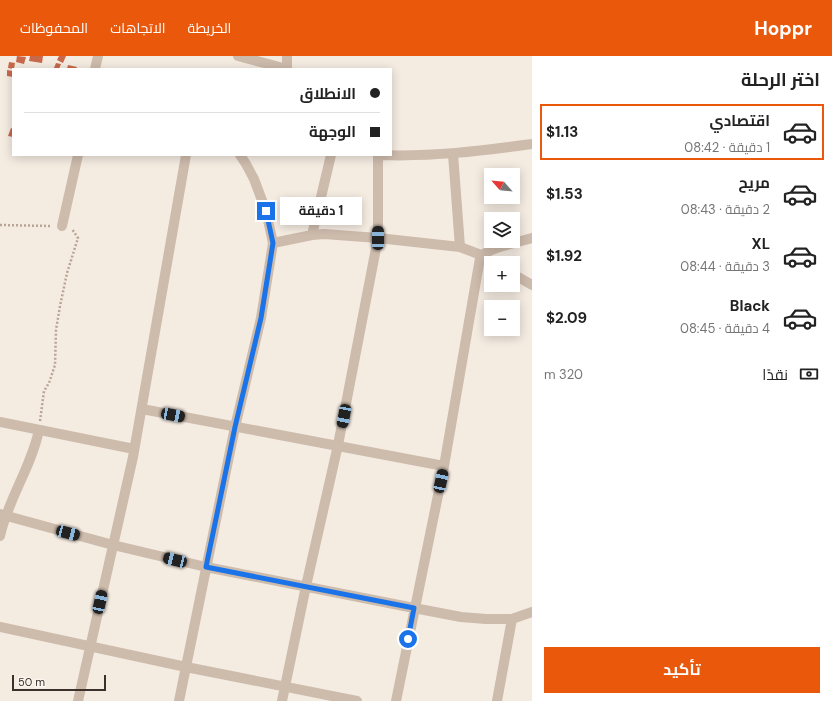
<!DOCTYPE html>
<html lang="ar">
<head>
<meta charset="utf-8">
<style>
	:root { --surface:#fff; --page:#f6f6f6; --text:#222; --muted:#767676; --line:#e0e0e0; --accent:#ea580c }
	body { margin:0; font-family:"DM Sans",Cairo,sans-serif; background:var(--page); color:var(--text); direction:rtl; height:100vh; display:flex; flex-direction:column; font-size:15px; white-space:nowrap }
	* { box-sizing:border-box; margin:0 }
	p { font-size:13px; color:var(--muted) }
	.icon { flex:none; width:22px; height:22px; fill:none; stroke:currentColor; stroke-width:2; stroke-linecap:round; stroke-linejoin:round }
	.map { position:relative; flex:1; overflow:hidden; direction:ltr }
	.drawer { display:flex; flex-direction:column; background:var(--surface); width:300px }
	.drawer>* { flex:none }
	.hud { position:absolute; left:12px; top:12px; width:380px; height:88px; border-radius:0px; box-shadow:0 2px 10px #0003; direction:rtl; display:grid; align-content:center; height:88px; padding:0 12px; background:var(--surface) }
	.needle { width:26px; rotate:297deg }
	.fabs { position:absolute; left:484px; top:112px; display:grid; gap:8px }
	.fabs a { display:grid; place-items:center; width:36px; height:36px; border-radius:0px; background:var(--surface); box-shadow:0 2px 10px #0003; font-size:20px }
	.scale { position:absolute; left:12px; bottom:10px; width:94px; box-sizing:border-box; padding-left:4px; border:2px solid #3b302b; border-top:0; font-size:11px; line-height:14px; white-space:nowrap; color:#3b302b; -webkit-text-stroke:3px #fbf5ee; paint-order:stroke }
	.end { position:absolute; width:18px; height:18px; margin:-9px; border:5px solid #1a73e8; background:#fff; box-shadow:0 0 0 2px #fff }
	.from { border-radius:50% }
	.bubble { position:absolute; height:28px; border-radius:0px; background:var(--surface); box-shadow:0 2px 10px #0003; font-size:13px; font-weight:700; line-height:28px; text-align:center; direction:rtl }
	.car { position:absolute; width:12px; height:24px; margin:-12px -6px; border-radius:5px; box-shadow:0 0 3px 1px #0007; background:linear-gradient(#222 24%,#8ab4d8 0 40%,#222 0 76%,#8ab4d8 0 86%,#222 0) }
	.hud b { display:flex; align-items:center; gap:14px; height:38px; font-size:15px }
	.hud b+b { border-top:1px solid var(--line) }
	.hud i { width:10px; height:10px; background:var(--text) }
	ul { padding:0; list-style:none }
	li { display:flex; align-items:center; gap:12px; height:56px; margin:0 8px 6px; padding:0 4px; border:2px solid transparent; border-radius:0px }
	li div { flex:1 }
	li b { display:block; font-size:15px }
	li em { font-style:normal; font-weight:700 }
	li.on { border-color:var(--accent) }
	li>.icon { width:36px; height:36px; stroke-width:1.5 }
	h2 { padding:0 12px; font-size:18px; line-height:48px }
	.pay { display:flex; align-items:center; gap:10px; height:44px; padding:0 12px; font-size:15px }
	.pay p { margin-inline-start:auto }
	.action { display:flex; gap:8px; margin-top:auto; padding:8px 12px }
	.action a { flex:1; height:46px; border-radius:0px; background:var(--accent); color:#fff; font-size:16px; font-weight:700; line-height:46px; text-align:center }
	header { display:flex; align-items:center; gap:24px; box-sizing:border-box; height:56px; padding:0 20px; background:var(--accent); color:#fff }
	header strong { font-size:19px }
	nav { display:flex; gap:22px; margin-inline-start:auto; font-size:14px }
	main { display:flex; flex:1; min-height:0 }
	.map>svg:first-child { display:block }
</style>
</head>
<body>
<header>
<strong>Hoppr</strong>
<nav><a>الخريطة</a><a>الاتجاهات</a><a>المحفوظات</a></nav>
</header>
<main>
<section class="drawer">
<h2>اختر الرحلة</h2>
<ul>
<li class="on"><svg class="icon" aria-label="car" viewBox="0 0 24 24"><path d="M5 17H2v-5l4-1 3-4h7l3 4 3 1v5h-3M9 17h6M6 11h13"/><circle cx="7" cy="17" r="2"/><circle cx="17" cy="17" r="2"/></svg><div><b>اقتصادي</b><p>1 دقيقة · 08:42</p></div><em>$1.13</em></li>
<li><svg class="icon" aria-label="car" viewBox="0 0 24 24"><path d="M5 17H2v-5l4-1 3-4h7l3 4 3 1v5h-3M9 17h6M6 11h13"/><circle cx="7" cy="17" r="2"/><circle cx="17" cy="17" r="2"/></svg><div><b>مريح</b><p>2 دقيقة · 08:43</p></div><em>$1.53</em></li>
<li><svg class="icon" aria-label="car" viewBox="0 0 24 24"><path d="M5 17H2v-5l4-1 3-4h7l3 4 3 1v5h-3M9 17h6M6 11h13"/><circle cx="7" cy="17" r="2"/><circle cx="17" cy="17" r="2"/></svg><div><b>XL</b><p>3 دقيقة · 08:44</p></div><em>$1.92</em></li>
<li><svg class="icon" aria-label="car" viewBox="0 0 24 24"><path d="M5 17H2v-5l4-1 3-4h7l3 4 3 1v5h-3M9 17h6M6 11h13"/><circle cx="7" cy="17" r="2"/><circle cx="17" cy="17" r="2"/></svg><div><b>Black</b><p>4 دقيقة · 08:45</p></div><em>$2.09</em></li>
</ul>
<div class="pay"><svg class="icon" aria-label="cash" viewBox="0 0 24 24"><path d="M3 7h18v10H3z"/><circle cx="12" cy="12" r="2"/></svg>نقدًا<p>320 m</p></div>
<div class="action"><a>تأكيد</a></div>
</section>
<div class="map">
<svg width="532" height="645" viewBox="0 0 532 645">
	<rect width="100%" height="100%" fill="#f4ebe1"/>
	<path fill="#c8694b" d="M17 0 26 1 24 8 16 6Z
		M30 0H43L42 7 29 5Z
		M59 0H66L63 7 57 4Z
		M9 6 15 7 14 13 8 12Z
		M56 7 61 8 59 13 54 12Z
		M68 9 77 11 76 13H67Z
		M7 14 13 15V21L7 20Z
		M11 72 13 73V81L8 80Z"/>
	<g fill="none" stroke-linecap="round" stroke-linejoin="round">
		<path stroke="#b9a596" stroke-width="2.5" stroke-dasharray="2 2" stroke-linecap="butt" d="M0 169 51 170
			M40 365 44 335 49 327 55 309 56 274 60 250 67 217 78 182 72 173"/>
		<path stroke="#cdbbac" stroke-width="10" d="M238 0 287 13
			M287 0V13
			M95 13 98 0
			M453 98 460 191
			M379 99C432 101 480 95 532 88
			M62 170 78 99
			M312 179 331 99
			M273 187 312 179 324 178 378 182 460 191 481 199 494 207
			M513 218 532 229
			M142 353 444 410
			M0 366 134 393
			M0 458 113 489 206 511 414 552 461 561 486 563H512L532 556
			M0 480C8 443 31 412 39 374
			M0 571 186 611 357 645
			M78 645 133 401 186 99
			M179 645 235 371 261 262 273 187 266 155 254 123 246 108 240 99
			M282 645 306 530 338 389 378 182V99
			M396 645 444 410 480 202C485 192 520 186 532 182
			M497 645 512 563"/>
	</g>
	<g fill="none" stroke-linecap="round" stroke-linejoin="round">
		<path stroke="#1a73e8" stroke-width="5" d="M266 155 273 187 261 262 235 371 206 511 414 552 408 583"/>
	</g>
</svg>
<div class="fabs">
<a><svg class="needle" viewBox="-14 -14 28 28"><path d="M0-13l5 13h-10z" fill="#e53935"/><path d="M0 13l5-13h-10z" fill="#767676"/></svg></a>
<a><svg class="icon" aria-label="layers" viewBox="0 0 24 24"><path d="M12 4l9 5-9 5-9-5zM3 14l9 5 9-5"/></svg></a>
<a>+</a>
<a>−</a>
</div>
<div class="scale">50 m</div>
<i class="end from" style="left:408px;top:583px"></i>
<i class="end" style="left:266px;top:155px"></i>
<div class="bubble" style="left:280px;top:141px;width:82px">1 دقيقة</div>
<i class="car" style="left:378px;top:182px;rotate:0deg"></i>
<i class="car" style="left:173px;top:359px;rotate:101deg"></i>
<i class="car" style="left:344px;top:360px;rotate:191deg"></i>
<i class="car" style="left:441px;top:425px;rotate:12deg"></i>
<i class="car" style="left:68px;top:477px;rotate:105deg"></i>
<i class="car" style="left:175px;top:504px;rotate:284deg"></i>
<i class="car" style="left:100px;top:546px;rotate:12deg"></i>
<div class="hud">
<b><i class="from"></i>الانطلاق</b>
<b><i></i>الوجهة</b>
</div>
</div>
</main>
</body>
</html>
